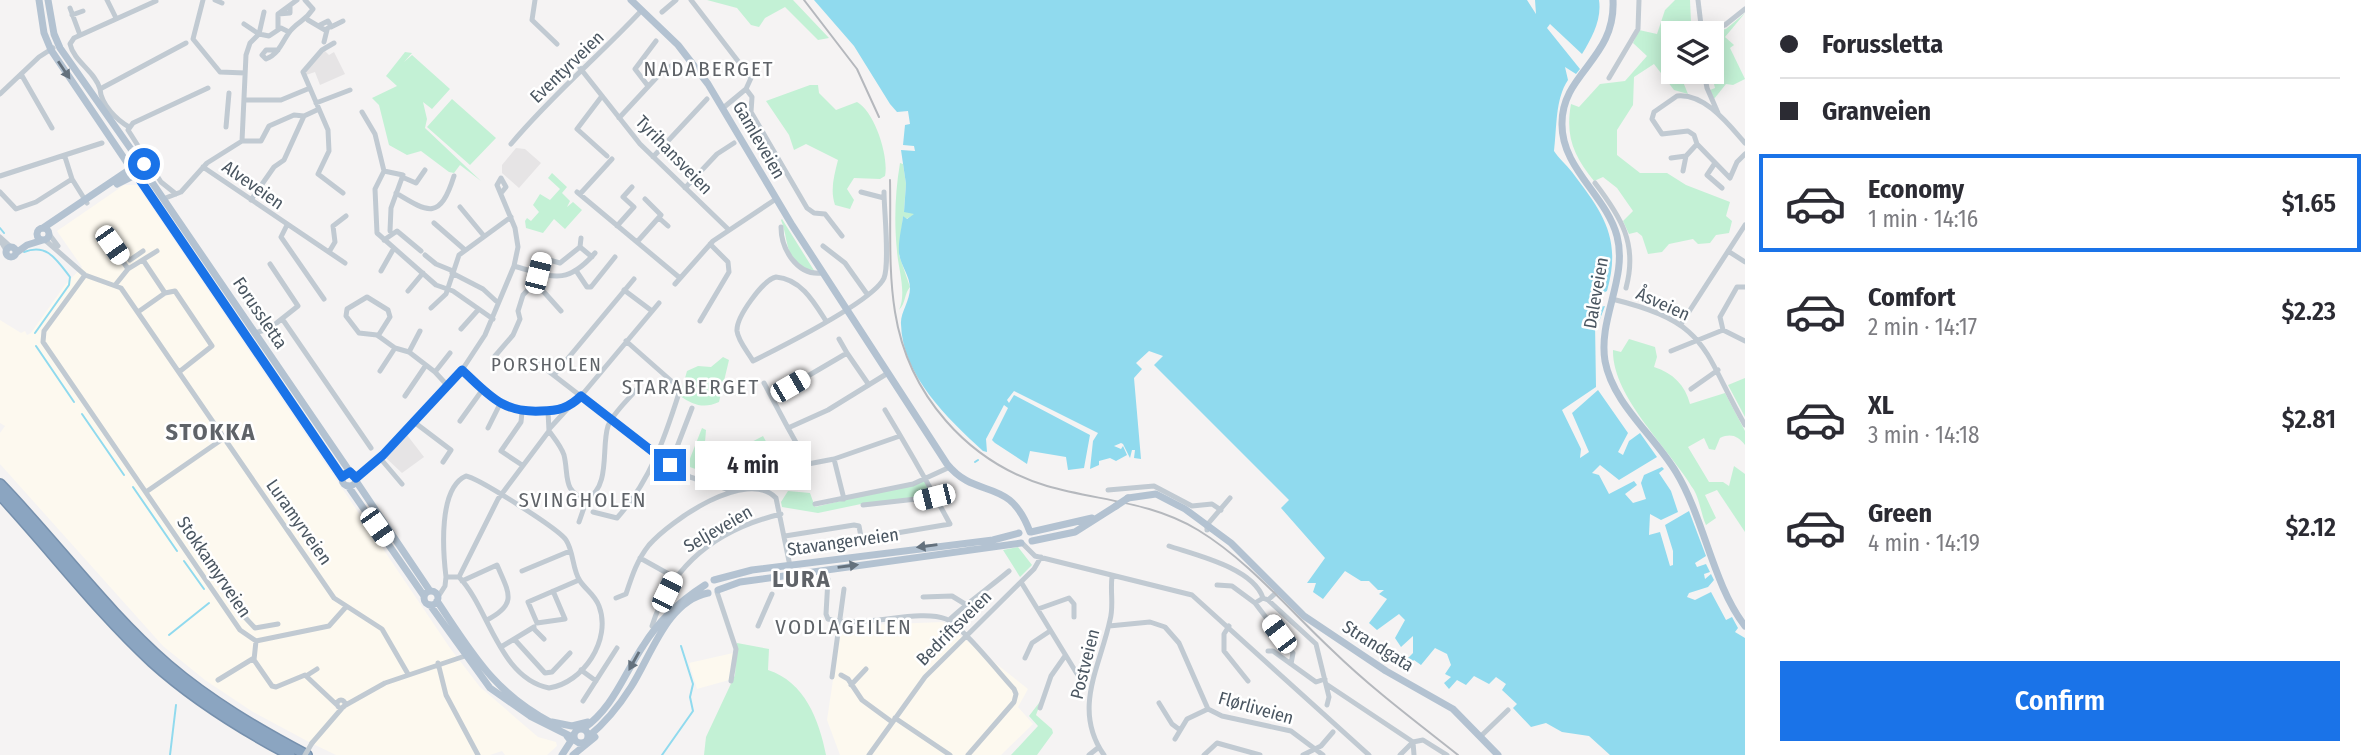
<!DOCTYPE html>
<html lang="en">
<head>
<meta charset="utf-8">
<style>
	:root { --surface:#fff; --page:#f7f7f7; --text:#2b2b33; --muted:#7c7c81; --line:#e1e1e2; --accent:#1a73e8 }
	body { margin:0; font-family:"Fira Sans Condensed",sans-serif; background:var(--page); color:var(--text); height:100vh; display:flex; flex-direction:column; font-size:26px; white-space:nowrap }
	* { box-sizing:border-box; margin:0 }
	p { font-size:23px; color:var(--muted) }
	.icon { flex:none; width:38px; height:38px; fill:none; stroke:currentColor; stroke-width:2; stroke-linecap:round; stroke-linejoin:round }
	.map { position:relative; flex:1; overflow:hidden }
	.panel { display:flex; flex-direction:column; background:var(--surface); width:630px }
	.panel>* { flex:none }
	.hud { display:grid; align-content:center; height:154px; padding:0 35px; background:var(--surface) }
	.tools { position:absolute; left:1661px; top:21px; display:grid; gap:14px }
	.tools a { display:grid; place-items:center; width:63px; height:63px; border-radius:0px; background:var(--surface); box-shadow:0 4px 18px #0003; font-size:35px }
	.end { position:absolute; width:32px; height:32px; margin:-16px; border:9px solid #1a73e8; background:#fff; box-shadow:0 0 0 4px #fff }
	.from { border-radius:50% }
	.bubble { position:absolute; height:49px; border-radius:0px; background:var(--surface); box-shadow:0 4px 18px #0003; font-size:23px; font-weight:600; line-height:49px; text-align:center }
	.car { position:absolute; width:21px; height:42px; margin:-21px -10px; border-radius:9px; box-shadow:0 0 5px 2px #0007; background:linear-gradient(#fff 24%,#345 0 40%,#fff 0 76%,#345 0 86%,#fff 0) }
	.hud b { display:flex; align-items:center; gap:24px; height:66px; font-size:26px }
	.hud b+b { border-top:2px solid var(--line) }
	.hud i { width:18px; height:18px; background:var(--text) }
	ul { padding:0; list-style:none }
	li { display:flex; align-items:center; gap:21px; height:98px; margin:0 14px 10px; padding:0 21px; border:4px solid transparent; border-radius:0px }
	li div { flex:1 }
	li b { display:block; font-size:26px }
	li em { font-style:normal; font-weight:600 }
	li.current { border-color:var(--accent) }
	li>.icon { width:63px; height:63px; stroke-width:1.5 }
	.action { display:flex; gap:14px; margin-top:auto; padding:14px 35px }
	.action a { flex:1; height:80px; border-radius:0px; background:var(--accent); color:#fff; font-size:28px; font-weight:600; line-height:80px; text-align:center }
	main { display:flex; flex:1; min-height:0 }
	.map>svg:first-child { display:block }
</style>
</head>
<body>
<main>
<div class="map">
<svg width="1745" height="755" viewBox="0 0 1745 755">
	<rect width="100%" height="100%" fill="#f5f3f3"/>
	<path fill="#fdf9ef" d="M124 185H137L450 648 480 687 538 737 556 742 557 746 547 755H505L502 751 490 755H336L309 742 253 712 205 680 163 646 0 464V433L5 426 0 423V320L21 333 25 331 27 335 31 333 65 285 82 267 57 231Z
		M943 622 1028 689 1018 707 1033 724 1001 755H840L827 720 841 626Z
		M733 653 729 680 697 689 689 663Z"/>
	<path fill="#e6e4e5" d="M324 50 329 55 334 52 345 74 320 85 315 72 306 75V69Z
		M516 148 525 149 541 163 519 188 502 173V165Z
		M407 435 424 457 402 473 386 458Z"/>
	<path fill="#c3f1d5" d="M707 0H793L829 38 818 40 785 7 765 18 759 27 751 25 737 8Z
		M1675 0H1690L1691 22 1686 33H1673V72H1679L1688 94 1674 90 1654 64 1634 77 1633 105 1617 130V155L1640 173H1667L1686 185 1730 202 1726 216 1732 221 1729 233 1716 235 1710 243 1698 244 1693 239 1669 244 1662 252 1648 254 1642 236 1637 232 1629 234 1623 221 1633 211 1617 188 1603 177 1594 181C1574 156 1565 137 1571 104L1579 107 1600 84 1625 81 1647 56 1633 43 1639 30 1657 34 1665 10Z
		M1745 13 1725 37 1734 45 1730 48 1745 79 1733 85 1726 84 1714 99 1710 90 1715 88 1713 80H1708L1706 72H1712V33H1700L1726 29Z
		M405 52 412 53 404 62 412 55 450 89 432 109 423 102 427 119 425 128 481 181 460 165 454 173 449 172 421 151 407 155 389 145 379 105 372 98 397 86 386 76Z
		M810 85H818L819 93 836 110 857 102C875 112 889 157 885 176L880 179 854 178 847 189 854 200 850 209 835 205C830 190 834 176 838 160L806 144 794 150 789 135 766 101Z
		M452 99 496 138 470 165 427 127Z
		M900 163 903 164 906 184 904 211 914 212V215L906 219 903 216 899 255 910 287C904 294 906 303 899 310 907 293 898 268 897 251 894 222 895 193 900 163Z
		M552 173 567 187 562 193 570 201 567 207 573 202 582 210 565 229 554 219 543 233 526 228 525 221 527 218 531 221 539 212 533 205 540 194 550 200 560 189 548 178Z
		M781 220 782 219 815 272C783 263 790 243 781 220Z
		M1629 339 1655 347 1657 357 1654 367C1673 373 1685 385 1690 404L1725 393 1745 431V445C1738 436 1731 433 1720 438L1715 450 1709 449 1704 438 1688 447 1709 482H1723L1729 486 1734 466 1745 474V532L1717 490 1705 495 1716 518 1706 525C1701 514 1700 501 1694 490 1670 449 1612 397 1613 350L1621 352Z
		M723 357 729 360 719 402C704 409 693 405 680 396L687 371 698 366 711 367Z
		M1745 378V417L1728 385Z
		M702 428 706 430 705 442 709 452 721 458 718 477 687 466Z
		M763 436 781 469 761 479 744 446Z
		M926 481 931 496 861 504 818 513 782 507 781 502 788 491 810 493 815 507Z
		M1018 547 1032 565 1020 577 1003 550Z
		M737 643 769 649 768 670C805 682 819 720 826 755H704L706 737 735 675Z
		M1042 699 1036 715 1052 729 1053 733 1037 755H1011L1038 726 1029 716Z"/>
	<path fill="#90daee" d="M814 0H1527L1536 14 1535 0H1599C1602 19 1592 38 1582 54L1550 24 1547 28 1580 69 1576 74 1565 67 1568 80C1555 99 1557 128 1554 151 1559 159 1566 164 1572 172 1603 213 1622 238 1607 291L1593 298 1595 301 1587 307 1591 309 1605 306 1600 319 1595 323 1596 387 1562 410 1581 449 1580 458 1589 452 1572 413 1598 390 1628 433 1618 452 1623 455 1629 441 1640 433 1657 457 1619 480 1600 465 1592 473 1599 475 1609 494 1634 481 1637 485 1625 494 1633 503 1646 499 1641 483 1644 475 1662 467 1664 469 1659 473 1671 491 1678 512 1661 520 1650 514 1649 535 1660 532 1670 566 1673 565V551L1665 525 1689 511 1706 556 1695 563 1697 567 1706 564 1710 572 1704 574 1705 579 1711 574 1714 580 1708 587 1689 593 1687 597 1695 600 1711 592 1726 620 1732 617 1738 628 1735 632 1745 638V755H1610L1589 736 1562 732 1546 723 1531 727 1513 708 1517 704 1502 690 1506 684 1496 677 1489 684 1474 676 1466 685 1457 680 1449 689 1444 683 1451 677 1445 674 1451 665 1447 654 1435 648 1421 665 1414 660 1411 663 1406 660 1413 653V636L1401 647 1395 638 1405 620 1399 614 1377 630 1369 623 1387 599 1379 594 1384 590H1378L1369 581H1361L1345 571 1323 599 1313 592 1316 583H1307L1325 558 1281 508 1289 500 1154 365 1163 356 1149 351 1136 363 1142 369 1134 378 1141 459 1134 458 1135 450H1132L1130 458 1123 444 1121 443 1114 446 1121 449 1123 446 1127 455 1116 461 1110 458 1099 461V465L1090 469 1093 441 1098 433 1014 391 1007 400 1009 403 1014 395 1090 435 1084 468 1068 470 1066 457 1030 451 1027 464 995 443 992 440 1008 408 1004 405 986 439 987 452 983 451C948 419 902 375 901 324 900 313 910 301 910 288 910 276 900 264 899 253 898 241 902 227 903 216L907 219 914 214 904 212 906 184 901 150 915 151 914 146 903 145 905 125 910 124 908 111 897 112 890 104 854 46Z"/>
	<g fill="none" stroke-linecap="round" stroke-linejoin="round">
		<path stroke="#90daee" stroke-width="2" d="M0 228 4 233
			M24 252C47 243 56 259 70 277L69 285 35 333
			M36 346 74 402
			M82 414 124 475
			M975 462 978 460
			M133 487 177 551
			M184 561 204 589
			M169 635 209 603
			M170 755 176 705
			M662 755 693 711 690 697 693 684 681 646"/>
		<defs>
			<path id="highway" d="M0 484C57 543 106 611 168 665 210 701 258 729 307 755
				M0 495C51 550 97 611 152 662 194 700 241 729 290 755"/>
		</defs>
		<use href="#highway" stroke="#7690ad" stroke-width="12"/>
		<path stroke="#c1cad2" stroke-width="5" d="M107 0 116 18
			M203 0 193 39 220 72 245 73
			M215 0 222 3
			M535 0 532 20 557 44
			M691 0 751 78 746 89 723 108
			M1698 0 1701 25 1712 30 1725 25 1745 9
			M156 1 74 38 70 44C74 62 95 71 100 89L186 43
			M70 8 80 35
			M662 12 676 0
			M278 14 290 13V6
			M72 15 83 11
			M308 20 325 30 331 26 328 21 320 25
			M244 24 259 34 264 12
			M331 27 343 21
			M278 29V14L297 0
			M324 42 327 30
			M334 43 322 50 303 72 328 130 329 151 318 174 343 193
			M278 50H266L262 55 266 59C281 53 283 38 292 29 302 19 305 21 313 9L305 0
			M580 68 640 144 729 230
			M1704 72 1707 88 1718 113
			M21 74 52 128
			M1609 78 1638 29 1639 0
			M648 86 635 69 656 41
			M100 89C101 105 117 120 129 127
			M746 89 752 97 751 112 807 208 814 213 825 214 842 236
			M0 94 39 57 53 48
			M602 96 577 129 607 156
			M244 100H281L310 88
			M316 103 350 90
			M362 112 375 134 384 171
			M619 118 658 76 675 63
			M226 127 229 93
			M242 141H261L269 126 294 115 304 116
			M511 144C552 95 599 56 642 10
			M1697 144 1730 178 1737 162 1745 154
			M65 157 72 179 87 203
			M653 157 707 99
			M1671 158 1686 156
			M1715 163 1707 175 1722 188
			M203 167 345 263
			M1683 171 1686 156 1697 144 1694 135 1688 131 1662 134 1652 119 1654 112 1677 96C1705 93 1729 125 1745 143
			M0 176 102 143
			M402 177 416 183 425 170
			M1595 183C1621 217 1638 244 1626 288
			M685 188 717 154 734 143
			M0 192 16 209 36 202 72 179
			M577 192 680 278
			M861 192 884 198
			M396 193C429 213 440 220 454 176
			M176 194 161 182 128 130 133 123 208 88
			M580 194 612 159
			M163 199 181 192 207 163 242 141 246 55 250 43 259 34 269 36 281 28 289 32
			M251 200 274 167 284 160 304 116 319 109
			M460 207 484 236
			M659 218 668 226
			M434 223 465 250
			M287 225 281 237 324 299
			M617 226 634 207 623 197 632 187
			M781 227C781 249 797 276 822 273
			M390 231 391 208 403 175 384 171 375 189 377 233 436 285 453 291 493 319
			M49 234 58 246
			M0 237 11 247
			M581 238 580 247 592 257
			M108 239 128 269
			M0 240 6 250
			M45 240 85 275 121 288 334 598 382 629 408 674
			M384 240 397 231 421 251
			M637 242 661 215 645 199
			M823 246 845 263 867 294
			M1728 251 1745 262
			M329 252 335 242 333 226 346 216
			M425 255 436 264 453 271
			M130 260 143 251
			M514 266C553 277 566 286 595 253
			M381 271 394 248
			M577 272 587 287H591L615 257
			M452 273 483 289 496 301
			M85 275 44 331 43 342 240 630 256 641 329 626 345 608
			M535 282 561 311
			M116 284 128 269 157 251
			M675 284 713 241 776 199
			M1745 287H1737L1720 317 1723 330 1745 341
			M624 290 652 311
			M408 291 423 273
			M165 293 175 291 212 346 179 372
			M1612 299C1710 323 1701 348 1745 425
			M431 308 446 294 459 255 511 217
			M138 312 165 293 143 260
			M283 320 371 448
			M700 321 729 272 728 262 710 244
			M826 321C814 302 801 279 776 277 763 280 736 317 737 331 738 341 748 352 753 361 779 348 874 301 884 278 890 263 884 210 884 192
			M1681 324 1745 225
			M461 329 478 310
			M254 333 269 329 298 306 270 264
			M378 336 390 317 388 310 367 297 347 309 346 316 359 333 377 335 395 348 409 352 435 372 447 385
			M839 339 847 353
			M1671 351 1723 330
			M409 352 420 331
			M495 356 513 335 520 319 518 311 523 295 535 282 542 258 560 263 580 247
			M534 360 670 465 690 477 730 490
			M462 370 509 409 530 412 564 408 581 396 659 303
			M380 371 395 348
			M435 372 450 353
			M888 373 828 410 788 428 808 464 834 459 900 436
			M554 375 634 279
			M764 383 788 428
			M1691 389 1718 370
			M405 396 426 365
			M772 397 847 353 869 385
			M522 412 521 422 501 451 522 465
			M460 421 483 389
			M414 422 451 450 443 462
			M488 428 500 404
			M550 428 570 406
			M549 431C554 438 561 446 564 455 569 475 562 493 587 499 611 486 601 447 608 426 613 413 627 401 636 390
			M380 458 402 484
			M834 459 844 499
			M670 465 692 408
			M466 476C478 478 559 529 566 540 574 552 572 569 580 581 586 590 595 595 599 606 612 640 583 683 549 688 499 678 489 608 459 577H446C443 552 438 488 466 476Z
			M356 478 383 455 462 370 485 335 514 266 518 247 515 228 497 185 501 178 506 187 502 192
			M1108 490 1154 486 1192 506 1212 504 1221 510
			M146 492 224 438
			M815 504 913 484 950 467
			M863 505 934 497
			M593 512 617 518C650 481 664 440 679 393L677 386 626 341
			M579 522 587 499
			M1207 530V525L1230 498
			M785 536 854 525 859 526 861 537 867 538 950 524C929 485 908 448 885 410
			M1023 544 1035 556 1192 595 1369 755
			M1169 546C1196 555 1253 568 1263 598
			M640 558 674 577
			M522 571 570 551
			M459 577 498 499 549 431 548 411
			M828 579 826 614 828 619C862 629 918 608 946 619 962 626 1000 674 1014 689L1016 694 1014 702 968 755
			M462 581 497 565C509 593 518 604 487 620
			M1021 582 1082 682
			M1217 585 1232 586 1255 603
			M553 591 565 619 537 623 528 602 579 580
			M1278 591 1268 600 1263 598 1255 603 1293 653 1291 664
			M717 592 736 649 731 681
			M438 597 445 586 446 577
			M923 597 952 596 965 604
			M616 598 626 594C632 576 637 560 649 545 670 521 747 467 776 498L790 566
			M1268 600 1316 644 1329 697 1327 705
			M1038 609 1069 598 1074 604V617
			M241 613 255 628 278 624
			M949 620C968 602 989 588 1009 571
			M652 626C672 563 718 529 781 514
			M758 626 772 594
			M1109 626 1150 622 1165 627 1179 643 1208 709 1222 716 1291 731 1323 755
			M1229 626 1224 634V651L1248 681
			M533 628 544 639
			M515 640 545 673 552 672 570 653
			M256 641 254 660 272 686 276 687 305 675 337 705
			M501 647 534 627
			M1268 651H1273L1316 682 1325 679
			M1025 658 1032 643 1050 631
			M438 663 446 695 478 755
			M581 670 596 681
			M841 675 848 679 862 700 892 722
			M306 676 317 669
			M832 677 844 589
			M218 680 254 658
			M1326 684 1413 742
			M851 685 866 669
			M337 704a4 4 0 1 1 8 0a4 4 0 1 1-8 0Z
			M583 701 617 648
			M1159 703 1172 724 1180 730
			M344 706 385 683 465 656
			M1040 708 1051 676 1065 656
			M895 718 950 755
			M1481 736 1508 710
			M1175 739 1187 719 1208 709
			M1413 742 1423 740 1447 755
			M1413 742 1414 755
			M312 743 343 707
			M869 755 925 677 1034 569 1041 557
			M1089 755 1099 747
			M1104 755C1072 709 1100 667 1110 620 1114 606 1110 591 1112 577
			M1204 755 1217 743 1260 755
			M1303 755 1321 746 1333 732
			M1400 755 1413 742"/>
		<path stroke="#b3c2d1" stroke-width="7" d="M39 0 44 33 51 50 130 167
			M48 0 54 34 60 48 140 162
			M631 0 678 45 708 84 792 225 947 464C977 501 1009 475 1030 532
			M1613 0C1616 59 1562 73 1562 123 1561 168 1606 195 1617 236 1628 278 1598 318 1605 361 1613 404 1654 435 1676 472 1704 518 1713 585 1745 626
			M145 172 350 472
			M138 177 342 477
			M117 184 133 176
			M37 234a6 6 0 1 1 12 0a6 6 0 1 1-12 0Z
			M43 228 129 170
			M6 252a5 5 0 1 1 10 0a5 5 0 1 1-10 0Z
			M16 253 27 245 43 240
			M342 479a7 7 0 1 1 14 0a7 7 0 1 1-14 0Z
			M356 481 430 591
			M348 486 424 596
			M1128 498 1156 494 1185 509 1231 543 1304 616 1386 671 1453 709 1498 755
			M1031 532 1092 518
			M1032 541 1075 532 1116 506
			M714 580 752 570 993 540 1019 533
			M718 590 740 582 1021 543
			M424 598a7 7 0 1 1 14 0a7 7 0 1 1-14 0Z
			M437 601C472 653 494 693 552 723
			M430 605 490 688 530 716 574 738
			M552 722 572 726 588 722
			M574 736a7 7 0 1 1 14 0a7 7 0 1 1-14 0Z
			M583 729C613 708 623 676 643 646 659 620 680 601 705 585
			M588 737C605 723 619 706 631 687 651 656 667 601 708 593
			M562 755 571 741 567 736
			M573 755 595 737"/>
		<use href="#highway" stroke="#8ba5c1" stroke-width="9"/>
		<path stroke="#b5b8bd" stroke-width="2" d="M804 0 857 69 879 117
			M890 180C891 223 888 269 895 312 908 394 967 462 1047 486 1099 501 1150 501 1198 530 1249 561 1289 610 1332 650 1371 688 1415 721 1458 755"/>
		<path stroke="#c1cad2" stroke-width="5" d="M305 755 312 743"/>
		<path stroke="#b3c2d1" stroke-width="7" d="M1116 506 1128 498"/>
	</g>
	<defs><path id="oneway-solid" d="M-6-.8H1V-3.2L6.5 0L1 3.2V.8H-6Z" transform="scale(1.75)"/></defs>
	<g fill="#64717d">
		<use href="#oneway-solid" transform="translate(64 70) rotate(56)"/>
		<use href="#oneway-solid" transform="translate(927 546) rotate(172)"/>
		<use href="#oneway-solid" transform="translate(848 566) rotate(-8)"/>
		<use href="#oneway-solid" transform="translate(634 661) rotate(119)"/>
	</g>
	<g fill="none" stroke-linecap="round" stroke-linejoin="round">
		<path stroke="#1a73e8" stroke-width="9" d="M144 164 145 172 138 177 342 477 350 472 356 478 383 455 462 370C489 395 502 413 541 411 558 411 569 408 581 396L670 465"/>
	</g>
	<g text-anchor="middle" stroke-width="5" stroke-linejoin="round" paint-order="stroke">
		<g font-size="18" fill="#4a5661" stroke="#fff">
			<text transform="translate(567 67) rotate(-44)" y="6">Eventyrveien</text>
			<text transform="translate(759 140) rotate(60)" y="6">Gamleveien</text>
			<text transform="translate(674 155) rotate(46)" y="6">Tyrihansveien</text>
			<text transform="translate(253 185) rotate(35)" y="6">Alveveien</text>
			<text transform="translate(1596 293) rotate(-80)" y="6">Daleveien</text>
			<text transform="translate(1663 304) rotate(24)" y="6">Åsveien</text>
			<text transform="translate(260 313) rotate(56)" y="6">Forussletta</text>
			<text transform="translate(299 522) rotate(55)" y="6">Luramyrveien</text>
			<text transform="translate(718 529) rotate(-30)" y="6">Seljeveien</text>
			<text transform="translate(843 542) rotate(-8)" y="6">Stavangerveien</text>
			<text transform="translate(214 567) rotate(56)" y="6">Stokkamyrveien</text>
			<text transform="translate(954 628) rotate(-45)" y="6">Bedriftsveien</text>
			<text transform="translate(1378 646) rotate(32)" y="6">Strandgata</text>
			<text transform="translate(1085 664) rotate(-76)" y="6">Postveien</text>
			<text transform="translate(1256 708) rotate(16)" y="6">Flørliveien</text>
		</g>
		<g font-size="19" letter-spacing="2" fill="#5f6368" stroke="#fff">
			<text x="547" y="371">PORSHOLEN</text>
		</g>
		<g font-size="21" letter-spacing="2" fill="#5f6368" stroke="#fff">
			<text x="709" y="76">NADABERGET</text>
			<text x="691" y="394">STARABERGET</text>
			<text x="583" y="507">SVINGHOLEN</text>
			<text x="844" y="634">VODLAGEILEN</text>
		</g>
		<g font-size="24" font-weight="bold" letter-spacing="2" fill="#5f6368" stroke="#fff">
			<text x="211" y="440">STOKKA</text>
			<text x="802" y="587">LURA</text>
		</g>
	</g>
</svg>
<div class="tools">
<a><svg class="icon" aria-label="layers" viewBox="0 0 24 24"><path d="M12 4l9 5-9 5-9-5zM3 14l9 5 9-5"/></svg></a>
</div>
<i class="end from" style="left:144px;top:164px"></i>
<i class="end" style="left:670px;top:465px"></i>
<div class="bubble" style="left:695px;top:441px;width:116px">4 min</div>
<i class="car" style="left:112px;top:245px;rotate:145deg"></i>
<i class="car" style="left:538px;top:273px;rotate:14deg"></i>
<i class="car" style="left:790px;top:386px;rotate:60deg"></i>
<i class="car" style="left:934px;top:497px;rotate:256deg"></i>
<i class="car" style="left:377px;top:527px;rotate:145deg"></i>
<i class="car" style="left:667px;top:592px;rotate:26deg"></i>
<i class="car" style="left:1279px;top:634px;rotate:323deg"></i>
</div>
<section class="panel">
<div class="hud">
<b><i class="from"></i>Forussletta</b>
<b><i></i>Granveien</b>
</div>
<ul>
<li class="current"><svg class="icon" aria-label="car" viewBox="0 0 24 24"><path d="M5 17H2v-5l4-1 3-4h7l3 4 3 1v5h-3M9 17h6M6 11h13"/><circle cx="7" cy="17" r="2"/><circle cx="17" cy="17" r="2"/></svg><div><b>Economy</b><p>1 min · 14:16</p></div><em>$1.65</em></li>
<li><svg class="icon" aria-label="car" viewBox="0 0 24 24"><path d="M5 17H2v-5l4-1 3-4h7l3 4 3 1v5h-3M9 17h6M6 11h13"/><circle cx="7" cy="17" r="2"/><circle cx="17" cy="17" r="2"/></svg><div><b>Comfort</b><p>2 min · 14:17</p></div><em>$2.23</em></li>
<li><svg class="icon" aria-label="car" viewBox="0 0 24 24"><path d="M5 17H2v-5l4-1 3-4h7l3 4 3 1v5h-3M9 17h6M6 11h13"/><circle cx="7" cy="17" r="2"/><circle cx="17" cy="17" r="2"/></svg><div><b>XL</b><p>3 min · 14:18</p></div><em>$2.81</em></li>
<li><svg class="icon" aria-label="car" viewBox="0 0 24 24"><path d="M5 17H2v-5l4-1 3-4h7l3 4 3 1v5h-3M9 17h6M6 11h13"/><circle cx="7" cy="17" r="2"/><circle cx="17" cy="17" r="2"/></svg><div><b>Green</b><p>4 min · 14:19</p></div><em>$2.12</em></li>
</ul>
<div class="action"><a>Confirm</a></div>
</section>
</main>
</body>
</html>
